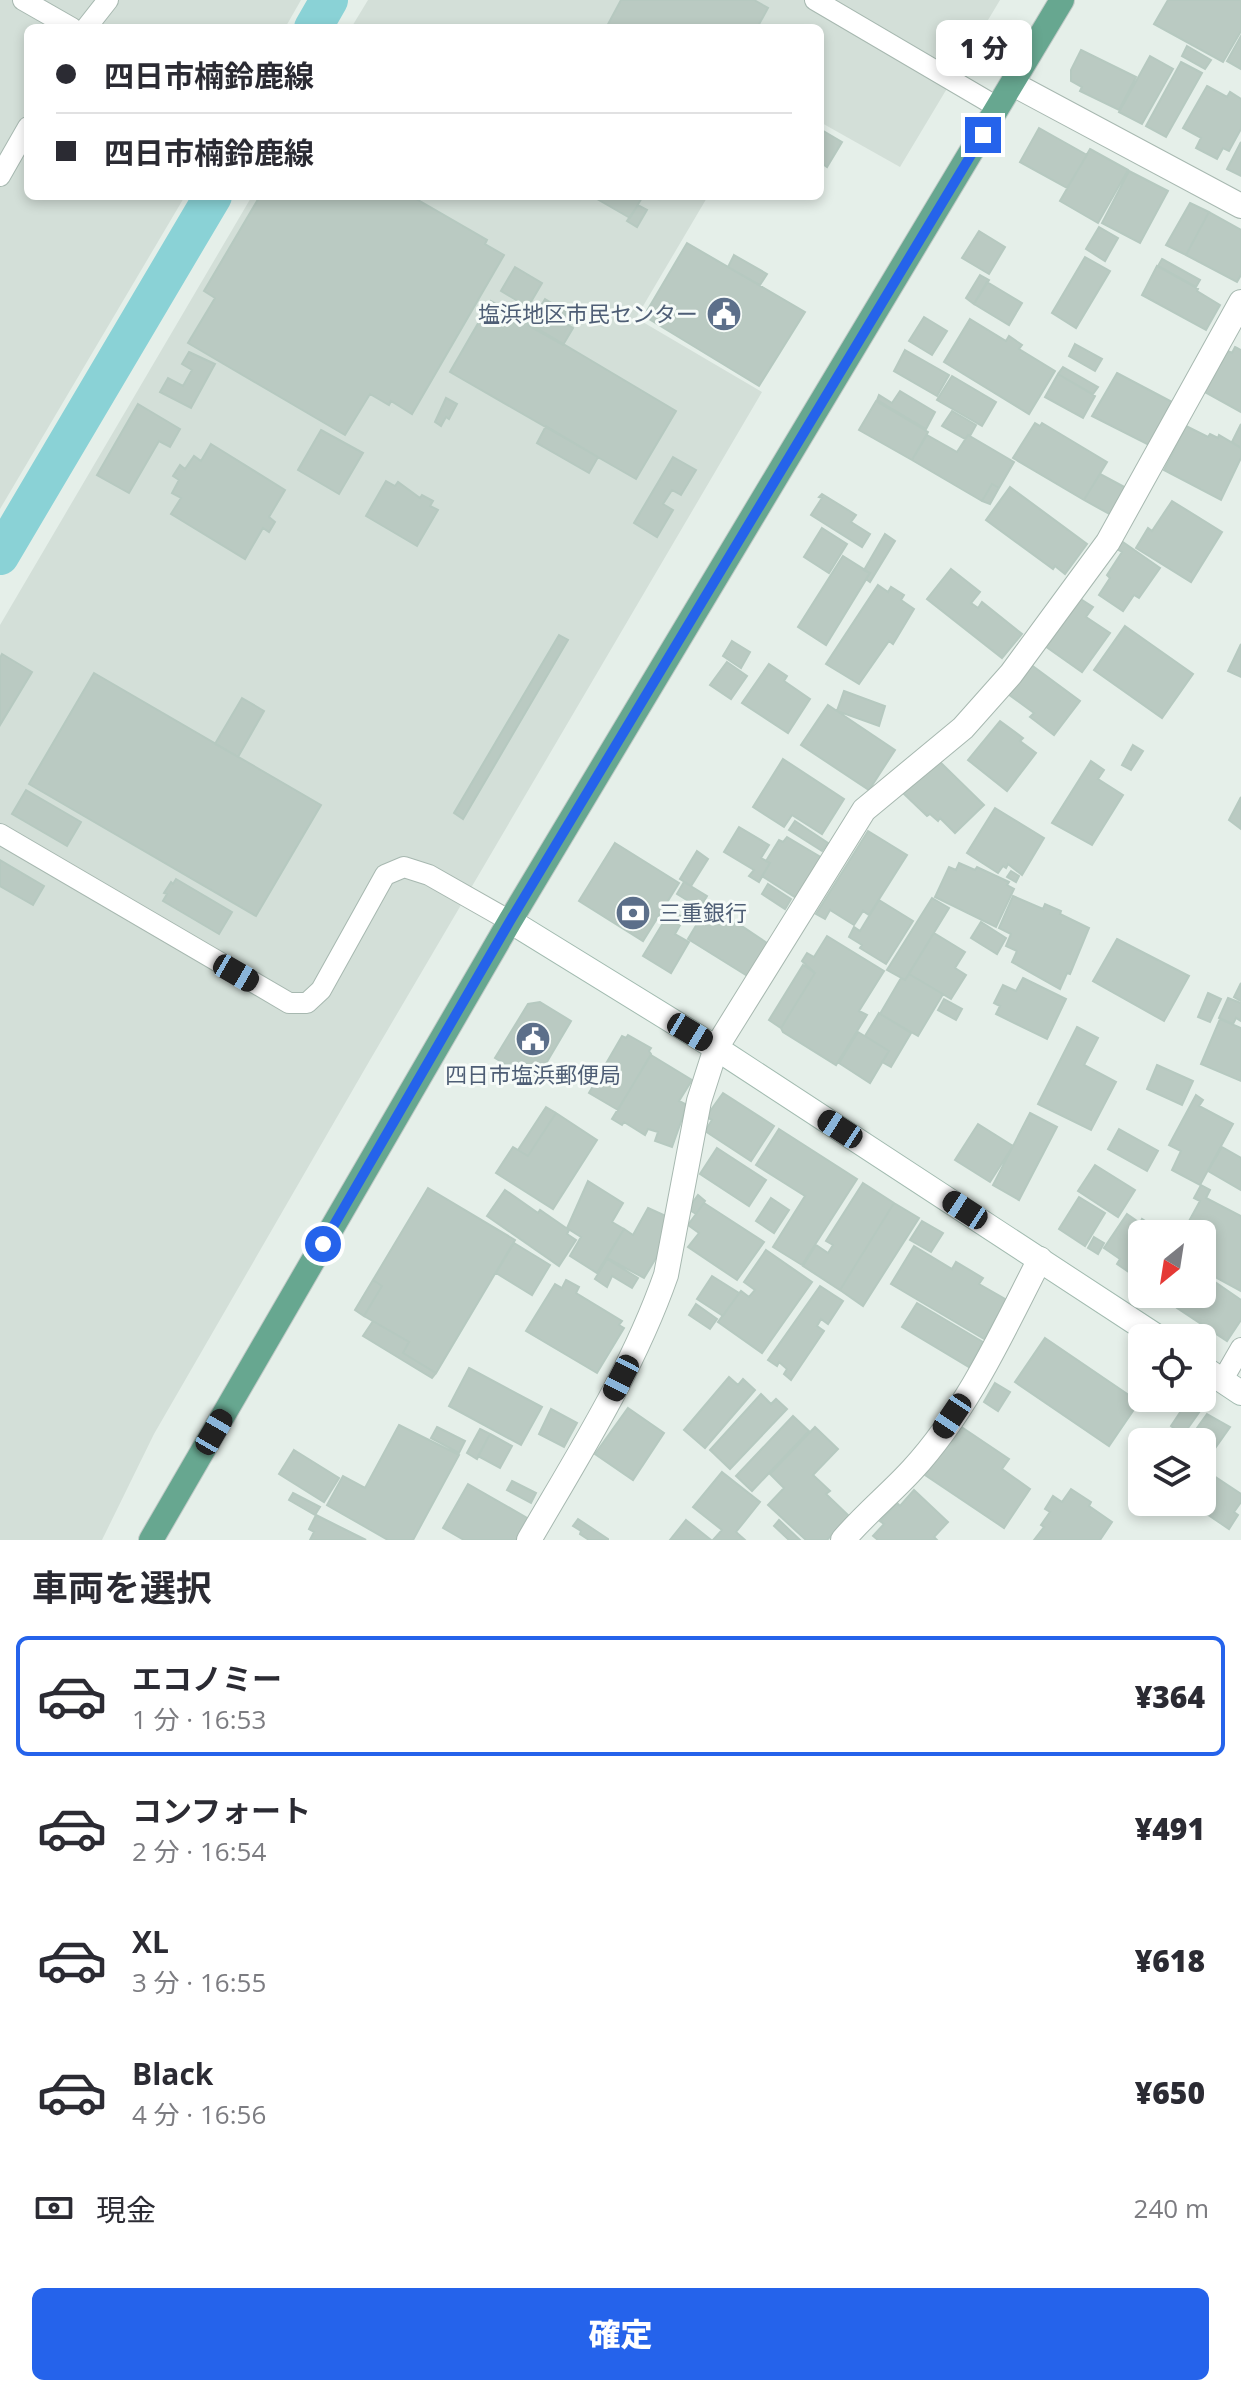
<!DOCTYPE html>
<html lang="ja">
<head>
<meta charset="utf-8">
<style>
	:root { --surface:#fff; --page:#f7f7f7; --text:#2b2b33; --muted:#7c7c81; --line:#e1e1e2; --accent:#2563eb }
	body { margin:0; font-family:"Open Sans","Noto Sans JP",sans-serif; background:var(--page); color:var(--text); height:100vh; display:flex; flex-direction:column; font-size:30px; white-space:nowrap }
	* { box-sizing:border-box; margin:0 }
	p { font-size:26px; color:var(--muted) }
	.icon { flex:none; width:44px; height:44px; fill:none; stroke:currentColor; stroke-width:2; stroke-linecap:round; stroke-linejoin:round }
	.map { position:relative; height:1540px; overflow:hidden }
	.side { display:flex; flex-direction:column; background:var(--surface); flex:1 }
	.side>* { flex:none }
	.top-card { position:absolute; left:24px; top:24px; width:800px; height:176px; border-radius:12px; box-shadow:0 4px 12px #0003; display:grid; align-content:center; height:176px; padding:0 32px; background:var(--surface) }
	.needle { width:52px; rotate:210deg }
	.controls { position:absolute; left:1128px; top:1220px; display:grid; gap:16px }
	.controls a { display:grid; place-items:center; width:88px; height:88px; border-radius:12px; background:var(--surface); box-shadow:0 4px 12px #0003; font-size:40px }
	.end { position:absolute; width:36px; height:36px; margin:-18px; border:10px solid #2563eb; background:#fff; box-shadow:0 0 0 4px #fff }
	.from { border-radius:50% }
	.bubble { position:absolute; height:56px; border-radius:12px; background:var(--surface); box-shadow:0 4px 12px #0003; font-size:26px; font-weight:800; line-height:56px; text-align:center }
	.car { position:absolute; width:24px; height:48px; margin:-24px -12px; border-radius:10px; box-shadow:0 0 6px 2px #0007; background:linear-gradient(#222 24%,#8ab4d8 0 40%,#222 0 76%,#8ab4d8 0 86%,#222 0) }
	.top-card b { display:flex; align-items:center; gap:28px; height:76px; font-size:30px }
	.top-card b+b { border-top:2px solid var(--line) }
	.top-card i { width:20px; height:20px; background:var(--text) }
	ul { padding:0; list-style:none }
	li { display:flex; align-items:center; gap:24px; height:120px; margin:0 16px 12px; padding:0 16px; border:4px solid transparent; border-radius:12px }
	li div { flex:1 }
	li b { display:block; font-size:30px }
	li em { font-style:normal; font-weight:800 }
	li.on { border-color:var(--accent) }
	li>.icon { width:72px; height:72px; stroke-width:1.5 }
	h2 { padding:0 32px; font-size:36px; line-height:96px }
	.pay { display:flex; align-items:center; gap:20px; height:88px; padding:0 32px; font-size:30px }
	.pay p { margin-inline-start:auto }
	.action { display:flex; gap:16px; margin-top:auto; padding:16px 32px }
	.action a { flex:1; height:92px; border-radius:12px; background:var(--accent); color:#fff; font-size:32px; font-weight:800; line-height:92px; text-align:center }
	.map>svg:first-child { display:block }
</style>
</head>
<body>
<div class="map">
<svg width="1241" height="1540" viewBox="0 0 1241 1540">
	<rect width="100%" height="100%" fill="#e5efe9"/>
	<path fill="#d3dfd8" d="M0 0H301L285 28H28V196H185L0 509Z
		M368 0H1000L900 167 820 122V28H351Z
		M252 196H708L636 318 762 392 370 1060 154 1434 102 1540H0V625Z"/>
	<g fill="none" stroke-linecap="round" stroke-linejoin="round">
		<path stroke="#8ad2d6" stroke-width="38" d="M313 28 329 0
			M0 556 213 196"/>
	</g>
	<path fill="#bacac2" stroke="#b6c9c0" stroke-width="2" d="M621 0H754L768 8 757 28H606Z
		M1168 0H1241V31L1223 62 1154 24Z
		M1241 36V69L1227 61Z
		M1187 46 1211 60 1205 69 1182 56Z
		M1081 50 1136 77 1119 110 1080 91 1082 87 1071 81V70Z
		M1150 56 1173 69 1142 124 1119 112Z
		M1181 62 1202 73 1166 137 1146 126Z
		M1207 86 1227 97 1230 92 1241 99V129L1229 151 1223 148 1217 159 1196 148 1201 138 1183 128Z
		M1039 128 1087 155 1067 188 1020 162Z
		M820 129 842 142 827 167 820 162Z
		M1241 142V176L1227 169Z
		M1090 149 1128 170 1098 223 1060 201Z
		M1129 171 1168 191 1140 243 1102 223Z
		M260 196H411L487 240 485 244 504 255 412 414 391 401 389 405 370 394 345 435 188 343 215 298 204 291Z
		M592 196H643L630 218Z
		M1190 203 1209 212 1186 255 1166 245Z
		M638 205 647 210 637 227 627 221Z
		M1209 212 1241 230V275L1237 282 1186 255Z
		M1099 227 1118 238 1105 261 1086 249Z
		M979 231 1005 247 989 274 962 258Z
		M687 243 805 312 759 386 644 316Z
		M734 255 767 274 760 285 728 267Z
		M1085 257 1110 271 1076 328 1052 313Z
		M1162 259 1200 280 1196 287 1158 266Z
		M1157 266 1198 289 1197 291 1220 305 1206 330 1142 295Z
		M515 267 542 283 528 307 501 291Z
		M980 275 989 280 974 304 966 298Z
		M987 282 1022 303 1009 325 974 304Z
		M545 299 567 312 562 321 573 328 563 345 529 326Z
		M491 301 676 411 636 479 450 372Z
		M924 317 947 331 932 355 909 341Z
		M970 319 1006 341 1009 336 1022 345 1019 349 1055 371 1029 414 944 362Z
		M1075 344 1102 359 1095 371 1069 356Z
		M1235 347 1241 350V412L1205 392 1228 351 1232 353Z
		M905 350 949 375 937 396 894 371Z
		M189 352 215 364 191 408 160 392 168 378 183 386 192 370 182 364Z
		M1063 367 1098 387 1093 394 1058 374Z
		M1117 373 1172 402 1149 445 1092 416Z
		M1058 374 1095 396 1083 418 1045 397Z
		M952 376 996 402 982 426 937 400Z
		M900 391 935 412 926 429 877 400 879 395 892 403Z
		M446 398 457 404 449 419 446 417 441 426 435 422Z
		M876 401 928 432 912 460 859 430Z
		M138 404 180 429 170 447 159 441 129 493 97 475Z
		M952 411 976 425 970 436 968 435 965 439 942 426Z
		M1035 423 1040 426 1042 423 1107 462 1084 500 1013 458Z
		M1241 424V448L1232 442Z
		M546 426 598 457 589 473 537 443Z
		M1186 426 1208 437 1210 434 1218 438 1219 435 1241 448V458L1221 500 1164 470Z
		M321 430 363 453 339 494 298 470Z
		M927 435 957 452 968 435 1014 462 999 488 992 484 982 501 912 460Z
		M211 444 285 490 269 517 275 522 269 532 263 528 245 559 171 514 181 498 172 493 179 480 173 476 180 465 185 469 194 456 201 461Z
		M673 457 696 470 681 495 672 490 663 504 673 510 657 537 634 523Z
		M1100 474 1128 489 1113 516 1084 500Z
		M386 481 395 486 398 482 420 498 422 495 433 501 430 506 438 510 417 546 366 516Z
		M992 484 999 488 990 504 982 501Z
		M1010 487 1087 544 1065 574 1055 566 1053 569 986 520Z
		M822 494 856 515 851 522 870 534 862 547 811 515 822 498 819 497Z
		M1172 501 1222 532 1191 582 1136 548 1148 528 1152 531Z
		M822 528 847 544 829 573 804 557Z
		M885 534 895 541 870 582 866 579 870 573 864 570Z
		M1120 540 1160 568 1139 598 1134 595 1123 611 1099 595 1110 578 1107 575 1122 552 1115 548Z
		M843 556 870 573 826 645 798 627Z
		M951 569 980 592 971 603 978 608 982 602 1022 634 1002 658 927 599Z
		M878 585 888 592 891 587 904 595 901 600 914 609 893 644 889 641 859 684 826 664Z
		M1079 598 1093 607 1086 617 1110 633 1082 672 1045 646Z
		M1125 626 1193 674 1162 718 1094 670Z
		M559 635 568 640 463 819 454 813Z
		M732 641 750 652 741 668 723 656Z
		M1241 644V677L1228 671Z
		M2 654 32 672 0 725V658Z
		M727 662 747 676 731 699 710 685Z
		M769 664 787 676 784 681 810 699 788 733 742 703Z
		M1030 664 1080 701 1054 735 1030 717 1034 713 1008 694Z
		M94 673 321 805 256 916 29 784Z
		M844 691 885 706 879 726 837 711Z
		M242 698 264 711 238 757 215 744Z
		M828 705 895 750 869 790 801 745Z
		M1000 721 1023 738 1020 741 1036 753 1007 791 968 760Z
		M1133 745 1143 751 1131 770 1122 765Z
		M783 759 844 799 822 834 792 815 784 827 753 807Z
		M937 759 984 805 955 833 940 818 938 821 930 814 927 816 903 793Z
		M1091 761 1104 770 1098 779 1123 795 1092 845 1052 823Z
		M26 790 81 822 67 846 12 814Z
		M1241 797V829L1229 820Z
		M995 808 1044 838 1022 875 1008 864 1006 868 1003 866 998 873 967 853Z
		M795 821 828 843 822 851 789 830Z
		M739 827 769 845 761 858 770 863 759 882 749 876 754 870 724 852Z
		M868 831 907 855 869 915 863 911 854 925 830 910 825 919 816 914Z
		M787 837 824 859 798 899 762 876 770 863 766 861 779 840 783 842Z
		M615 843 679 883 643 941 579 901Z
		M697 851 708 859 691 886 680 879Z
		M0 860 44 886 33 905 0 886Z
		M959 863 975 870 977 867 1009 882 1007 885 1014 889 996 927 935 897 949 867 956 870Z
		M1011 871 1019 876 1016 882 1007 877Z
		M176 879 232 912 219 934 163 901 167 894 164 893 171 882 173 884Z
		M684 882 707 896 700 908 677 894Z
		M768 884 791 899 785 909 762 894Z
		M1013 896 1043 909 1045 904 1061 911 1060 914 1089 928 1070 974 1067 973 1060 989 1012 962 1017 951 1006 946 1011 934 999 928Z
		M932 898 949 908 905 980 887 970Z
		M879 900 913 921 886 964 860 948 862 945 849 937 854 927 860 931Z
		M709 904 770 945 749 977 688 939Z
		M671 910 684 918 675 934 689 942 671 973 643 956Z
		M981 922 1006 938 997 954 971 938Z
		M934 933 965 952 955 968 966 975 951 999 909 974Z
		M827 936 884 971 859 1011 867 1015 836 1065 783 1032 781 1028 815 973 802 961 807 953 814 957Z
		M1117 939 1189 976 1164 1021 1093 981Z
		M803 965 815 973 781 1028 769 1020Z
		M909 974 943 994 918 1036 880 1014 901 978 905 980Z
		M1023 978 1066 999 1047 1039 996 1014 1000 1006 994 1003 1003 985 1016 991Z
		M1241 983V1001L1234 997Z
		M1208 993 1221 999 1210 1022 1198 1017Z
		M1228 998 1241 1003V1021L1236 1018 1233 1024 1219 1018Z
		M944 999 962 1009 956 1020 938 1010Z
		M540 1002 571 1021 535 1082 495 1058 528 1004Z
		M879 1013 911 1033 891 1067 882 1062 889 1051 865 1036Z
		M1220 1019 1241 1028V1081L1201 1064Z
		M1077 1027 1098 1038 1084 1065 1116 1082 1091 1130 1038 1104Z
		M858 1032 889 1051 870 1083 839 1063Z
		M628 1035 651 1048 649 1051 651 1054 618 1110 589 1093 622 1036 626 1038Z
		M651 1055 692 1080 679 1101 687 1105 672 1147 655 1141 658 1132 648 1129 645 1135 624 1122 622 1125 612 1119Z
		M1157 1065 1193 1081 1182 1105 1147 1089Z
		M723 1093 774 1126 751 1161 705 1131 712 1120 706 1117Z
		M1196 1095 1203 1100 1199 1106 1233 1124 1200 1185 1172 1170 1181 1151 1169 1145Z
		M546 1107 556 1113 528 1156 518 1150Z
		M556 1113 597 1140 553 1209 496 1173 513 1147 528 1156Z
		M1030 1113 1057 1127 1019 1200 993 1185Z
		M978 1124 1013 1146 990 1182 955 1160Z
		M779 1129 857 1179 802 1265 773 1247 805 1196 756 1165Z
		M1119 1129 1158 1151 1147 1171 1108 1149Z
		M1222 1147 1241 1158V1190L1208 1171Z
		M717 1148 766 1180 749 1206 700 1174Z
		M1095 1165 1135 1190 1118 1217 1078 1191Z
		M588 1181 623 1203 612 1222 624 1229 597 1273 570 1256 581 1237 567 1228Z
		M863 1183 894 1203 840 1290 803 1266 816 1245 828 1253 833 1245 826 1241Z
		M1201 1185 1210 1190 1206 1198 1241 1216V1291L1202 1270V1234H1182L1200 1201 1194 1198Z
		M428 1188 515 1240 436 1373 403 1353 409 1342 364 1316 382 1286 373 1280Z
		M505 1190 538 1213 540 1210 569 1230 567 1234 576 1240 559 1266 487 1216Z
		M698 1195 705 1201 696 1214 688 1209Z
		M1079 1197 1105 1213 1085 1246 1059 1229Z
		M771 1198 789 1210 774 1233 756 1221Z
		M704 1203 764 1242 737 1280 688 1247 699 1233 688 1225Z
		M894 1203 919 1218 863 1306 840 1290Z
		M648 1208 666 1216 659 1253 644 1278 607 1258 624 1229 633 1235Z
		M1127 1214 1140 1223 1142 1219 1165 1234H1142V1274L1139 1279 1117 1264 1120 1259 1104 1248Z
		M922 1221 943 1233 931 1252 910 1240Z
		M1094 1237 1104 1243 1098 1254 1088 1248Z
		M514 1243 550 1265 532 1295 496 1273Z
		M914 1246 952 1269 956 1262 983 1278 979 1284 1007 1300 984 1339 891 1284Z
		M766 1250 812 1282 762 1353 718 1322 741 1291 749 1297 755 1290 744 1282Z
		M607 1259 638 1278 632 1288 612 1276 607 1287 595 1279Z
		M1202 1273 1241 1300V1320L1227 1341 1177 1308 1187 1294H1202Z
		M712 1276 739 1293 723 1316 697 1299Z
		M373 1280 382 1286 364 1316 355 1310Z
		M566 1280 579 1287 576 1293 622 1321 619 1325 624 1328 597 1373 526 1331 555 1284 562 1288Z
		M820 1286 843 1301 828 1324 821 1319 817 1326 824 1331 791 1380 784 1374 787 1369 779 1362 777 1366 768 1360Z
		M917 1303 983 1342 969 1367 902 1327Z
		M696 1304 717 1319 710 1329 689 1315Z
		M373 1321 409 1342 403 1353 436 1373 432 1378 363 1336Z
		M1045 1338 1139 1402 1109 1446 1015 1382Z
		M469 1368 542 1407 521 1445 449 1406Z
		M729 1377 738 1385 743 1379 755 1390 705 1448 684 1430Z
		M995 1383 1010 1392 998 1411 984 1402Z
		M761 1394 771 1404 776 1399 787 1409 730 1469 710 1450Z
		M1187 1402 1200 1411 1183 1435 1171 1426Z
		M628 1408 664 1433 633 1480 595 1454Z
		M551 1409 577 1423 564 1447 539 1434Z
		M1207 1414 1230 1427 1206 1461 1202 1458V1442H1187Z
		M793 1416 809 1431 752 1491 736 1476Z
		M399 1425 459 1455 413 1540H388L327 1505 343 1476 365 1488Z
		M960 1426 1009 1459 1002 1469 1030 1489 1004 1528 925 1475 955 1430Z
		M437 1427 465 1441 459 1453 431 1438Z
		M815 1427 838 1449 813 1475 830 1491 826 1494 849 1516 827 1540H806L768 1505 784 1488 770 1474Z
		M480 1429 490 1434 477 1459 467 1453Z
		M490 1434 512 1446 500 1468 478 1456Z
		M294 1450 339 1478 324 1502 279 1474Z
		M1202 1468 1241 1494V1502L1234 1512 1238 1515 1229 1529 1189 1502H1202Z
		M722 1472 760 1502 736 1532 745 1540H713L722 1530 693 1507Z
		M512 1481 536 1493 531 1503 507 1490Z
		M468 1484 529 1519 517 1540H464L443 1528Z
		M1071 1489 1091 1502 1089 1506 1112 1522 1100 1540H1034L1044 1527 1041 1525 1050 1512 1045 1509 1053 1496 1062 1502Z
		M914 1490 948 1522 934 1537 937 1540H878L873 1536 884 1524 880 1521 897 1503 900 1506Z
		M293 1493 320 1507 315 1515 289 1500Z
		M316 1515 366 1540H310L314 1532 309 1529Z
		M578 1519 608 1539V1540H589L580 1534 581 1531 573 1526Z
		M686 1520 711 1540H670Z
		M779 1520 800 1540H789L774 1526Z"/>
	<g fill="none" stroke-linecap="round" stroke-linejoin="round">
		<defs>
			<path id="lane" d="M23 0 72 28
				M815 0 999 108
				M86 28 108 0
				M0 176 28 127
				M0 834 289 1003H307L321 990 385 875 404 867 429 875 510 921
				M1222 1381 1241 1348"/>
			<path id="street" d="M1013 84 1241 206
				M529 1540C579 1454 633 1369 666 1275L699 1101 716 1048 864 810 963 728 1011 674 1108 542 1241 302
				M843 1540C864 1515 890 1494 912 1470 968 1409 1003 1331 1040 1259"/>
			<path id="secondary" d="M510 921 716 1048 1159 1338
				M1202 1367 1241 1393"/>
			<path id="primary" d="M151 1540 510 921 1062 0"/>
		</defs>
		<use href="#lane" stroke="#a7b8b0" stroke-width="22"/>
		<use href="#street" stroke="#a7b8b0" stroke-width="26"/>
		<use href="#secondary" stroke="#a2bbb0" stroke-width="26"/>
		<use href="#primary" stroke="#c1cac7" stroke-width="26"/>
		<use href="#lane" stroke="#fff" stroke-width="20"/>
		<use href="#street" stroke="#fff" stroke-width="24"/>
		<use href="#secondary" stroke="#fff" stroke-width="24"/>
		<use href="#primary" stroke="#67a790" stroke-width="24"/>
	</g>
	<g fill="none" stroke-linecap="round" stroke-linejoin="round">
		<path stroke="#2563eb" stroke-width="10" d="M323 1244 510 921 983 135"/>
	</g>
	<defs>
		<symbol id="civic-disc" viewBox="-11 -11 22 22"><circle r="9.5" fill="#5c6f8a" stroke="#f6fbf8"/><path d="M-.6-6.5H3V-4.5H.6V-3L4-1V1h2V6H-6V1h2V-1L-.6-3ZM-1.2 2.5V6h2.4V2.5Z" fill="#fff"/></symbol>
		<symbol id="bank-disc" viewBox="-11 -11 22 22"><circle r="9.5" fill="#5c6f8a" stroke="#f6fbf8"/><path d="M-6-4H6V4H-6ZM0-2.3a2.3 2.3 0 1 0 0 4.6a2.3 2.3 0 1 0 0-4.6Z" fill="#fff"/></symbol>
	</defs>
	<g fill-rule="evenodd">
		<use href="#civic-disc" x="704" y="294" width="40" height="40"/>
		<use href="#bank-disc" x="613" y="893" width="40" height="40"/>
		<use href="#civic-disc" x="513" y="1019" width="40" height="40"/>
	</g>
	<g text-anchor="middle" stroke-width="6" stroke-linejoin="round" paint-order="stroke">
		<g font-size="22" fill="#4e5e75" stroke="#f6fbf8" text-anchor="end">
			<text x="698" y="322">塩浜地区市民センター</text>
			<text x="659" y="921" text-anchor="start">三重銀行</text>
			<text x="533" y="1083" text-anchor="middle">四日市塩浜郵便局</text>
		</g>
	</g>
</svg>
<div class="controls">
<a><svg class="needle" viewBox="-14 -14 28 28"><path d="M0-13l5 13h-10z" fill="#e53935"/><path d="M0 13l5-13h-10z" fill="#7c7c81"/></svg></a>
<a><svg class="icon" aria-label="locate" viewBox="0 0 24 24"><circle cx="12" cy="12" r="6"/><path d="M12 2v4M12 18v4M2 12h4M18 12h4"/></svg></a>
<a><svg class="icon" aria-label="layers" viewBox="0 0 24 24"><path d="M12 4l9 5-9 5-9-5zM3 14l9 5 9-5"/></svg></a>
</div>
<i class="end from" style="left:323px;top:1244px"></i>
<i class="end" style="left:983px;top:135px"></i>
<div class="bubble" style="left:936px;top:20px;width:96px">1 分</div>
<i class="car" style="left:236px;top:973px;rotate:120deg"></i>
<i class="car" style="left:690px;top:1032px;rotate:121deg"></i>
<i class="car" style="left:840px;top:1129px;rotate:303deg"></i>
<i class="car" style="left:965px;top:1210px;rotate:303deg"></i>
<i class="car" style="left:621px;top:1378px;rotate:207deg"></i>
<i class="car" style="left:952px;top:1416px;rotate:214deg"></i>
<i class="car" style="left:214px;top:1432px;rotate:30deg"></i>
<div class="top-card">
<b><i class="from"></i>四日市楠鈴鹿線</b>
<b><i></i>四日市楠鈴鹿線</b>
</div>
</div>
<section class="side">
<h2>車両を選択</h2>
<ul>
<li class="on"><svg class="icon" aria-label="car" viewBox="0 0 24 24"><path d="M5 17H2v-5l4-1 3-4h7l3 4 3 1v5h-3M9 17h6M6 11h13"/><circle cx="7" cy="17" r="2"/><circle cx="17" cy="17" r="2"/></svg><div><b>エコノミー</b><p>1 分 · 16:53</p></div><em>¥364</em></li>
<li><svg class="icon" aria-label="car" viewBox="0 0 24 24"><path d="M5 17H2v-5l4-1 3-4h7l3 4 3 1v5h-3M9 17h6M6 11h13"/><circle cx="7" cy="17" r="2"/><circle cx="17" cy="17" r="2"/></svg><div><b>コンフォート</b><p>2 分 · 16:54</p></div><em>¥491</em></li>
<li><svg class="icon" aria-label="car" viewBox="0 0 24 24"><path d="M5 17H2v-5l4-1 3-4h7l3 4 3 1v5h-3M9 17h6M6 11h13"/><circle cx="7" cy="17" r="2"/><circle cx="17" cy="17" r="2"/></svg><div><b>XL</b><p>3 分 · 16:55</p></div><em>¥618</em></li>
<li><svg class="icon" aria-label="car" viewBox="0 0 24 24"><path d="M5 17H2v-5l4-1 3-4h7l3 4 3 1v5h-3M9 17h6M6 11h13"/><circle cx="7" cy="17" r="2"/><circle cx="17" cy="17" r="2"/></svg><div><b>Black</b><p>4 分 · 16:56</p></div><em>¥650</em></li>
</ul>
<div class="pay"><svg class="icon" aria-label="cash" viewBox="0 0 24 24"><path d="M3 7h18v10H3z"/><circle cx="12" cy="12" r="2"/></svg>現金<p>240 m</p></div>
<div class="action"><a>確定</a></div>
</section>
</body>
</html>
